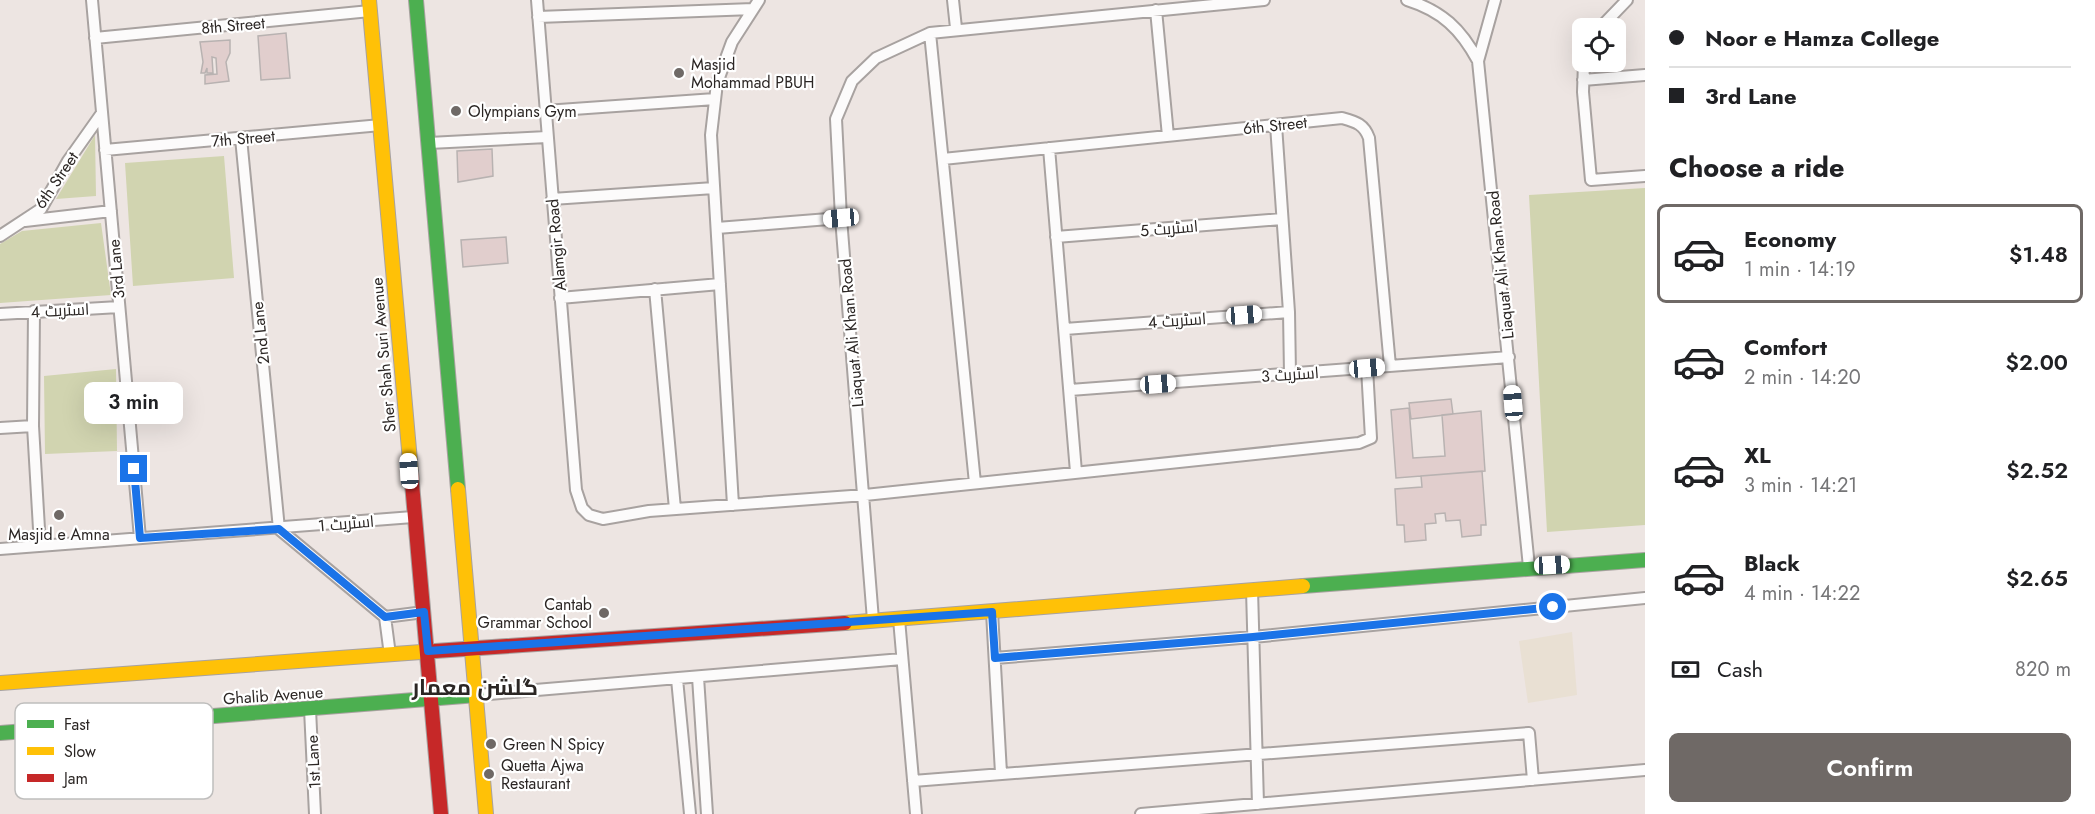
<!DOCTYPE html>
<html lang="en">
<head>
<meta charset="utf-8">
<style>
	:root { --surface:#fff; --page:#f6f6f6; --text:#202124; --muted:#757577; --line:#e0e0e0; --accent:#6f6966 }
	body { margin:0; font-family:Jost,Cairo,sans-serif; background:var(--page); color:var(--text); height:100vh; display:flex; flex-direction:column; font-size:22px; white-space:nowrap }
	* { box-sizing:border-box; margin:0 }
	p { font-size:20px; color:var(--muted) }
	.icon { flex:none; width:33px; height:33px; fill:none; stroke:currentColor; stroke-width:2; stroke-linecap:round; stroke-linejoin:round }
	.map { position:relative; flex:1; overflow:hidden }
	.sheet { display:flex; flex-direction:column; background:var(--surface); width:450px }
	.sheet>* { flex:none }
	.guide { display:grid; align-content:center; height:132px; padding:0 24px; background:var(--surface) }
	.controls { position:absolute; left:1572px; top:18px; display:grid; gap:12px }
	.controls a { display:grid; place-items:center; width:54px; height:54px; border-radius:9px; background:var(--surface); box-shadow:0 6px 24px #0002; font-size:30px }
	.end { position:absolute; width:27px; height:27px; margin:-14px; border:8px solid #1a73e8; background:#fff; box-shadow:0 0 0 3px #fff }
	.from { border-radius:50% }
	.bubble { position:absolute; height:42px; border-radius:9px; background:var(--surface); box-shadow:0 6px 24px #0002; font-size:20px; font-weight:600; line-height:42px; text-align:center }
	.car { position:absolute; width:18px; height:36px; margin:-18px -9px; border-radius:8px; box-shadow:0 0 4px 2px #0007; background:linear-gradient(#fff 24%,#345 0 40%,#fff 0 76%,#345 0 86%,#fff 0) }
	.guide b { display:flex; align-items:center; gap:21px; height:57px; font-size:22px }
	.guide b+b { border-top:2px solid var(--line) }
	.guide i { width:15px; height:15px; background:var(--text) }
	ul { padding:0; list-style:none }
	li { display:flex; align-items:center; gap:18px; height:99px; margin:0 12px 9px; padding:0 12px; border:3px solid transparent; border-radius:9px }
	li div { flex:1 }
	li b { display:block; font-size:22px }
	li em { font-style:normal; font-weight:600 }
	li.active { border-color:var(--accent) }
	li>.icon { width:54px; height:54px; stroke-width:1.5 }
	h2 { padding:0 24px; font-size:27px; line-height:72px }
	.pay { display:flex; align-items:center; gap:15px; height:66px; padding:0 24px; font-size:22px }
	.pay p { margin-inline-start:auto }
	.primary-button { display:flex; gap:12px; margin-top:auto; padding:12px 24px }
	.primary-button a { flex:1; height:69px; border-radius:9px; background:var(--accent); color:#fff; font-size:24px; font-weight:600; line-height:69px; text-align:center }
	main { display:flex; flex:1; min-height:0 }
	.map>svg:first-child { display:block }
</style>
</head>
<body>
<main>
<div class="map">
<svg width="1645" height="814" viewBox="0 0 1645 814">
	<rect width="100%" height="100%" fill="#ede5e2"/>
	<path fill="#e9e0d3" d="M1572 632 1577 695 1528 703 1519 641Z"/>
	<path fill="#d1d4b0" d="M95 135 96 196 56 199Z
		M224 156 234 278 133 286 125 163Z
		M1645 188V525L1547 532 1529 195Z
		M101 223 111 295 0 303V244L22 231Z
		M116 369 117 451 45 454 44 376Z"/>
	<path fill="#e1cecd" stroke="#b8b2b1" stroke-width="1.5" d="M286 33 290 78 261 80 258 36Z
		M230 40V53L226 62 229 81 205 84V75L217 74 216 58 212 57 213 73H207V68L205 73H201L203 62 200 42Z
		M492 149 493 176 458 182 457 151Z
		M506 237 508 263 463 267 461 240Z
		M1451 399 1453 414 1411 419 1409 403Z
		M1409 408 1413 458 1445 456 1442 415 1481 411 1485 471 1396 478 1391 410Z
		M1482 471 1486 525H1481V535L1462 537 1460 520 1446 521 1445 513 1435 514 1436 523 1425 524 1426 540 1405 542 1404 525H1397L1395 489 1422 487 1421 476Z"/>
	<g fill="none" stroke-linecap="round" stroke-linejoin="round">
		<defs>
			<path id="street" d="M92 0 140 538
				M537 0 576 490 582 508 589 515 603 519 649 511 865 495 1359 443 1371 438 1367 368
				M953 0 956 28
				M1407 0C1442 11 1461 29 1478 61L1529 567
				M1156 10 1168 136
				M538 17 753 9
				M1600 28 1627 0
				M930 33 975 483
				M95 38 370 11
				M1478 61 1495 0
				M1584 62 1583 92 1591 180 1645 176
				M1583 80 1645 75
				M545 111 715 99
				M1276 125 1289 312 1290 374
				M241 138 279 529
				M429 143 547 137
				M1049 148 1076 472
				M105 150 381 125
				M943 159 1342 118C1356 122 1364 124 1369 138L1390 366
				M552 199 714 188
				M25 221 111 211
				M717 228 841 218
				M0 236 41 209 68 161 102 113
				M1056 237 1282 219
				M655 289 675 509
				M560 298 720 284
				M34 311 33 426 40 546
				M0 314 119 307
				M1065 329 1289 312
				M1070 390 1509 357
				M0 428 33 426
				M733 505 711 135 717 83 732 42 759 0
				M279 529 385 617 390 655
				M0 549 413 517
				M1252 590 1258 804
				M992 612 1001 773
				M385 617 424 612
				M899 619 916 814
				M873 620 841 218 836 119 852 81 876 58 930 33 1264 0
				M995 658 1253 637 1645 598
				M698 677 707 814
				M677 679 690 814
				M477 695 902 659
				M310 709 315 814
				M913 781 1529 733 1533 780
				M1141 814 1645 770"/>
			<path id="fast" d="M416 0 458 489
				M1303 586 1645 560
				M0 733 477 695"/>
			<path id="slow" d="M369 0 411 472
				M458 489 486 814
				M845 623 1303 586
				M0 683 435 651"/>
			<path id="jam" d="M411 472 441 814
				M435 651 845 623"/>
		</defs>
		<use href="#street" stroke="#a8a2a0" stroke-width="14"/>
		<use href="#fast" stroke="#a8a2a0" stroke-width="16"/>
		<use href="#slow" stroke="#a8a2a0" stroke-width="16"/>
		<use href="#jam" stroke="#a8a2a0" stroke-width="16"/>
		<use href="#street" stroke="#fcfbfb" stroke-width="10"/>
		<use href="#fast" stroke="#4caf50" stroke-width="14"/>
		<use href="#slow" stroke="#ffc107" stroke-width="14"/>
		<use href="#jam" stroke="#c62828" stroke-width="14"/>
	</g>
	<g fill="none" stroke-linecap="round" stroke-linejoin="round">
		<path stroke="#1a73e8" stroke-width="8" d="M134 469 140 538 279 529 385 617 424 612 428 651 992 612 995 658 1253 637 1553 607"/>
	</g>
	<g fill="#6f6966" stroke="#fff" stroke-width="2">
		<circle cx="679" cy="73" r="6"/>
		<circle cx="456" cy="111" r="6"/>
		<circle cx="59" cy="515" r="6"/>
		<circle cx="604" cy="613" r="6"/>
		<circle cx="491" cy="744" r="6"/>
		<circle cx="489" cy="774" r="6"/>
	</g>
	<g text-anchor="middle" stroke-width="4.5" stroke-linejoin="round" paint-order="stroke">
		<g font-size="16" fill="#2b2624" stroke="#fff">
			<text transform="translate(233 25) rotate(-5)" y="6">8th Street</text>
			<text transform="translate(1275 125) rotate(-6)" y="6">6th Street</text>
			<text transform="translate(243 138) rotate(-5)" y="6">7th Street</text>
			<text transform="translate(56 180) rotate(-56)" y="6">6th Street</text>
			<text transform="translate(1169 228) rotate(-5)" y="6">اسٹریٹ 5</text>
			<text transform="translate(556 245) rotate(-95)" y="6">Alamgir Road</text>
			<text transform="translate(1500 265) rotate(-96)" y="6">Liaquat Ali Khan Road</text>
			<text transform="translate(116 269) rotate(-95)" y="6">3rd Lane</text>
			<text transform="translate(60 310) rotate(-3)" y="6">اسٹریٹ 4</text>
			<text transform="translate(1177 320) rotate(-4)" y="6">اسٹریٹ 4</text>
			<text transform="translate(260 333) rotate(-96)" y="6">2nd Lane</text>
			<text transform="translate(851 333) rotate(-95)" y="6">Liaquat Ali Khan Road</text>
			<text transform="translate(383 355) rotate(-95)" y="6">Sher Shah Suri Avenue</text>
			<text transform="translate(1290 374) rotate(-4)" y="6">اسٹریٹ 3</text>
			<text transform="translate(346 523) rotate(-5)" y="6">اسٹریٹ 1</text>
			<text transform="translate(273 695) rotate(-4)" y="6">Ghalib Avenue</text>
			<text transform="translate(313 762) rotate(-93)" y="6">1st Lane</text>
		</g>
		<g font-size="16" fill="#2b2624" stroke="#fff" text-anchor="start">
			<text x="691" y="70">Masjid<tspan x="691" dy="18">Mohammad PBUH</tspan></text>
			<text x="468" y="117">Olympians Gym</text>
			<text x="59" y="540" text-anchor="middle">Masjid e Amna</text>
			<text x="592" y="610" text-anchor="end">Cantab<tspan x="592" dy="18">Grammar School</tspan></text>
			<text x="503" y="750">Green N Spicy</text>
			<text x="501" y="771">Quetta Ajwa<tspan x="501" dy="18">Restaurant</tspan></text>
		</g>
		<g font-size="22" font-weight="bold" fill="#2b2624" stroke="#fff">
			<text x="475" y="695">گلشن معمار</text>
		</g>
	</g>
	<rect x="15" y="703" width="198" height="96" rx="9" fill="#fff" stroke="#bfbebd" stroke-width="1.5"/>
	<rect x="27" y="720" width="27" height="8" fill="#4caf50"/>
	<rect x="27" y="747" width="27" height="8" fill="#ffc107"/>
	<rect x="27" y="774" width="27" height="8" fill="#c62828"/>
	<g font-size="16" fill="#2b2624">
		<text x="64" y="730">Fast</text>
		<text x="64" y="757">Slow</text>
		<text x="64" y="784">Jam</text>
	</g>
</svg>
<div class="controls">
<a><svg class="icon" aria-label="locate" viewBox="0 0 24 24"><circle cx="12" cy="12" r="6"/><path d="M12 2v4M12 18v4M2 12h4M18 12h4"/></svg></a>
</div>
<i class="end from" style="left:1553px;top:607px"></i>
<i class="end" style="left:134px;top:469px"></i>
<div class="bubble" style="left:84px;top:382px;width:99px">3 min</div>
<i class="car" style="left:841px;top:218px;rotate:265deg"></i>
<i class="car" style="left:1244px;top:315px;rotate:86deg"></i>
<i class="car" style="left:1367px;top:368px;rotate:85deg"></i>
<i class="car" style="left:1158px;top:384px;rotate:86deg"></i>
<i class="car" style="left:1513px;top:403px;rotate:355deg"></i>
<i class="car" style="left:409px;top:471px;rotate:356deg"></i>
<i class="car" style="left:1552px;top:565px;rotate:87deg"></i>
</div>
<section class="sheet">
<div class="guide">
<b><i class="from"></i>Noor e Hamza College</b>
<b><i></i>3rd Lane</b>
</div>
<h2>Choose a ride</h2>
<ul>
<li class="active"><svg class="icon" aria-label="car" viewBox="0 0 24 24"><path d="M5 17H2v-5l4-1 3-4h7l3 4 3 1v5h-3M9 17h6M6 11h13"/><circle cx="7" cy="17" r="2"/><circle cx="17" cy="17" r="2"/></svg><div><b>Economy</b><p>1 min · 14:19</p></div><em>$1.48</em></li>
<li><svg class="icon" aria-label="car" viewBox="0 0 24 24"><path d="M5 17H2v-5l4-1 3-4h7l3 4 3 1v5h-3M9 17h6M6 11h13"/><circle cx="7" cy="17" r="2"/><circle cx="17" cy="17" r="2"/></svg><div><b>Comfort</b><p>2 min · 14:20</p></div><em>$2.00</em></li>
<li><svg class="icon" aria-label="car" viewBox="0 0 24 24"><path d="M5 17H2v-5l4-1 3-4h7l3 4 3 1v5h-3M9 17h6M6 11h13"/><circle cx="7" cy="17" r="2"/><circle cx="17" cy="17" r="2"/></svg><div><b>XL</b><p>3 min · 14:21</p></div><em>$2.52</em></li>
<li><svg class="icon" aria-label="car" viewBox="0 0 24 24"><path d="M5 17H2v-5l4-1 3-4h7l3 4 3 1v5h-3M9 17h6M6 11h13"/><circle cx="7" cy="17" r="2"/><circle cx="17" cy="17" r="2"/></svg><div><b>Black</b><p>4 min · 14:22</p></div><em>$2.65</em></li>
</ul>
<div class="pay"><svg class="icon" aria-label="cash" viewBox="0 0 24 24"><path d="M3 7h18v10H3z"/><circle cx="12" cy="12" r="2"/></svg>Cash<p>820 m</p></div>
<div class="primary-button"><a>Confirm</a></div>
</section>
</main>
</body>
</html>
